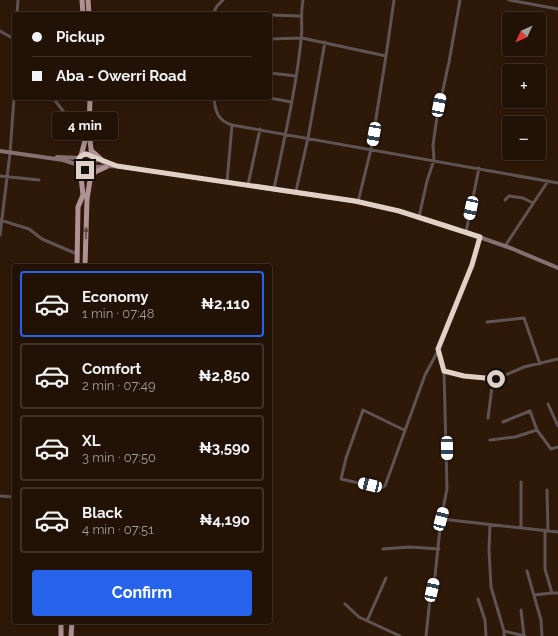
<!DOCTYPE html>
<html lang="en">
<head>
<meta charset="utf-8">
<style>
	:root { --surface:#221206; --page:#2a1b10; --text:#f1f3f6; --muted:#a29e9b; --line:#3f3228; --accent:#2563eb }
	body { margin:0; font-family:Raleway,sans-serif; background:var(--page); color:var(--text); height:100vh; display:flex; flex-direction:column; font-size:15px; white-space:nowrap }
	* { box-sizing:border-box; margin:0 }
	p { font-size:13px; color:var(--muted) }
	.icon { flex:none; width:22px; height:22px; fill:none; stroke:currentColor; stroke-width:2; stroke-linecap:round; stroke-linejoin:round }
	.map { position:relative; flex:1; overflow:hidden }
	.sheet { position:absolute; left:12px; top:264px; width:260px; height:360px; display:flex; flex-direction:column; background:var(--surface); border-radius:4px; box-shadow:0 2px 10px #0003,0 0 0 1px var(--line) }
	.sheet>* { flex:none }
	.guide { position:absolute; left:12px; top:12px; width:260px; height:88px; border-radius:4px; box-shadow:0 2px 10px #0003,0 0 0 1px var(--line); display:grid; align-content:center; height:88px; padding:0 20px; background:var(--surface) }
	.needle { width:26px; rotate:226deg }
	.fabs { position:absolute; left:502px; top:12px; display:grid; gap:8px }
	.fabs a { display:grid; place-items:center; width:44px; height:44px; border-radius:4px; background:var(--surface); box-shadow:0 2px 10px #0003,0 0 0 1px var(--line); font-size:20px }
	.end { position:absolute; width:18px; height:18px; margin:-9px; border:5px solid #e0d0c6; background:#111; box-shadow:0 0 0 2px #111 }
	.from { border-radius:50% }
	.bubble { position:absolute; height:28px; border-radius:4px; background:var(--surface); box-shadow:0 2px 10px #0003,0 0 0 1px var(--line); font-size:13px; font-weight:700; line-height:28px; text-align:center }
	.car { position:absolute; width:12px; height:24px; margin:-12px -6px; border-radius:5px; box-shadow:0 0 3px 1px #0007; background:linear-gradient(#fff 24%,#345 0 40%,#fff 0 76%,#345 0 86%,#fff 0) }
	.guide b { display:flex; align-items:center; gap:14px; height:38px; font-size:15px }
	.guide b+b { border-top:1px solid var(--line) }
	.guide i { width:10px; height:10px; background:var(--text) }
	ul { padding:7px 0 0; list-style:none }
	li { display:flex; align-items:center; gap:12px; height:66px; margin:0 8px 6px; padding:0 12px; border:2px solid var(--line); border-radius:4px }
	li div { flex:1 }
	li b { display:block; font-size:15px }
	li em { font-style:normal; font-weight:700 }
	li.selected { border-color:var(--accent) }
	li>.icon { width:36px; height:36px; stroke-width:1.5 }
	.primary-button { display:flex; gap:8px; margin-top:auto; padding:8px 20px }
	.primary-button a { flex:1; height:46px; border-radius:4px; background:var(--accent); color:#fff; font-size:16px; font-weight:700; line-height:46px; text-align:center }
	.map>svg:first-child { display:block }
</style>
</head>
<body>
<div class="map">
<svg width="558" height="636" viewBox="0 0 558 636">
	<rect width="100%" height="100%" fill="#2e1808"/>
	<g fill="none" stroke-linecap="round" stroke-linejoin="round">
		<path stroke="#605354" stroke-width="3" d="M509 0 558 9
			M17 14 18 0
			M213 14 217 6 223 0
			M271 15 300 16
			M0 31 14 39
			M270 39 302 38 386 56 371 149 358 202
			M386 56 394 0
			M270 73 296 76
			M53 98 67 116 86 134
			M214 98C215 111 218 121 232 125
			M270 98 291 102
			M0 176 39 180
			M227 182 232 125 558 183
			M248 185 260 129
			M274 189C284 139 296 90 301 40 303 27 300 15 303 0
			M296 191 308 138 325 42
			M505 200 509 196 523 198 533 203
			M419 217 427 181 434 160 433 145 437 117 449 62 460 0
			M0 220 29 229 42 239 77 254
			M466 232 479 168
			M0 235 10 153 14 98
			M505 246 548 181
			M487 322 524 318 540 364
			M444 371 464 376 496 379 524 367 558 359
			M548 404 558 426
			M488 418 493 379
			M503 422 530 411 537 430
			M404 430 363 410 346 458 341 479 381 488 385 486 425 375 439 349
			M490 440 515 437 537 430 551 449 558 447
			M547 490 548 531
			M0 496 14 497
			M441 519 558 532
			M490 525 489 550 491 587 504 631
			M521 528V482
			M545 530V569L552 593H558
			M383 549 410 547 439 549
			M527 571 541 620 542 636
			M534 595 552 593
			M478 599 485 620 486 636
			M345 604 359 617 400 636
			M521 610 524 636
			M367 621 386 578
			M426 636 430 599 435 576 441 519 447 489 444 371 439 349 472 265 480 237
			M504 636V631L525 636"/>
		<path stroke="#867072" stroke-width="4" d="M0 151 63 160 79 165
			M57 157 80 158
			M93 158 113 165
			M93 167 117 166 358 202 399 211 448 226 513 249 558 268"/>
		<path stroke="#b09294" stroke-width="5" d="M82 0 83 14
			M88 0 89 14
			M90 98 89 133 92 156
			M91 150 103 161
			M78 162a8 8 0 1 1 16 0a8 8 0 1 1-16 0Z
			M81 156 88 129
			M91 178 95 172 106 167
			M77 266 78 207 83 195 80 167
			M85 266 87 199 92 168
			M61 636V622
			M71 636 72 622"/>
	</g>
	<defs><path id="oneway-solid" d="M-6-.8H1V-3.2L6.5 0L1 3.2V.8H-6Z"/></defs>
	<use fill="#624a43" href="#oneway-solid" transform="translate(86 233) rotate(-89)"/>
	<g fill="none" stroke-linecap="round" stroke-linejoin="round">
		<path stroke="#e0d0c6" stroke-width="5" d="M85 170 79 165C77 159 80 155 86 154L117 166 355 201 399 211 480 237 472 265 438 349 444 371 464 376 496 379"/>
	</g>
</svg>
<div class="fabs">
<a><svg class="needle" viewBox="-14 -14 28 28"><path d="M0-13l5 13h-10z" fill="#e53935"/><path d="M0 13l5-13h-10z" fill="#a29e9b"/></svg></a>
<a>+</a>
<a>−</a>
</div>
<i class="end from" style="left:496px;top:379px"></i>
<i class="end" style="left:85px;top:170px"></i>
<div class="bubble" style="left:52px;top:112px;width:66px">4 min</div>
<i class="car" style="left:439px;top:105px;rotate:11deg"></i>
<i class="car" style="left:374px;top:134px;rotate:190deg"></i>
<i class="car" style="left:471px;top:208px;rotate:192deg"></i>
<i class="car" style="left:447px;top:448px;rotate:179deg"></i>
<i class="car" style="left:370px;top:485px;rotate:283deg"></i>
<i class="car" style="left:441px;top:519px;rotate:15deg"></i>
<i class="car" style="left:432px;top:590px;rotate:12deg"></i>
<div class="guide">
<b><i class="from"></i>Pickup</b>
<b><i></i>Aba - Owerri Road</b>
</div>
<section class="sheet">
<ul>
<li class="selected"><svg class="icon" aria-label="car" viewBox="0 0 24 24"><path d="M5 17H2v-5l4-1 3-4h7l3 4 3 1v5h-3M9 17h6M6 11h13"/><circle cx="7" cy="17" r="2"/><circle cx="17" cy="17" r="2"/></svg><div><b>Economy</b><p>1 min · 07:48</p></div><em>₦2,110</em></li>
<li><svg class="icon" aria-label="car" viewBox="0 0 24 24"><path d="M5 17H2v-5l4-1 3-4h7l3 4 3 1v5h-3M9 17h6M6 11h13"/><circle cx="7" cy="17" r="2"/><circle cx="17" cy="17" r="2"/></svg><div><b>Comfort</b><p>2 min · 07:49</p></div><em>₦2,850</em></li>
<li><svg class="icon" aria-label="car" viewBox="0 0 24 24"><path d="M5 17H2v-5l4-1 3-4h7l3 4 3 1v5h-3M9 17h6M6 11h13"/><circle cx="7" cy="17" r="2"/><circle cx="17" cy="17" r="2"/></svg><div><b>XL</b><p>3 min · 07:50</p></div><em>₦3,590</em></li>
<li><svg class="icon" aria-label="car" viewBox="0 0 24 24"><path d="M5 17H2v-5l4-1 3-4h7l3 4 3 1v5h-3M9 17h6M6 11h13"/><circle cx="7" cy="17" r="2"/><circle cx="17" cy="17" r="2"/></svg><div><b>Black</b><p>4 min · 07:51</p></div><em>₦4,190</em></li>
</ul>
<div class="primary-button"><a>Confirm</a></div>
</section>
</div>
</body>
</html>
